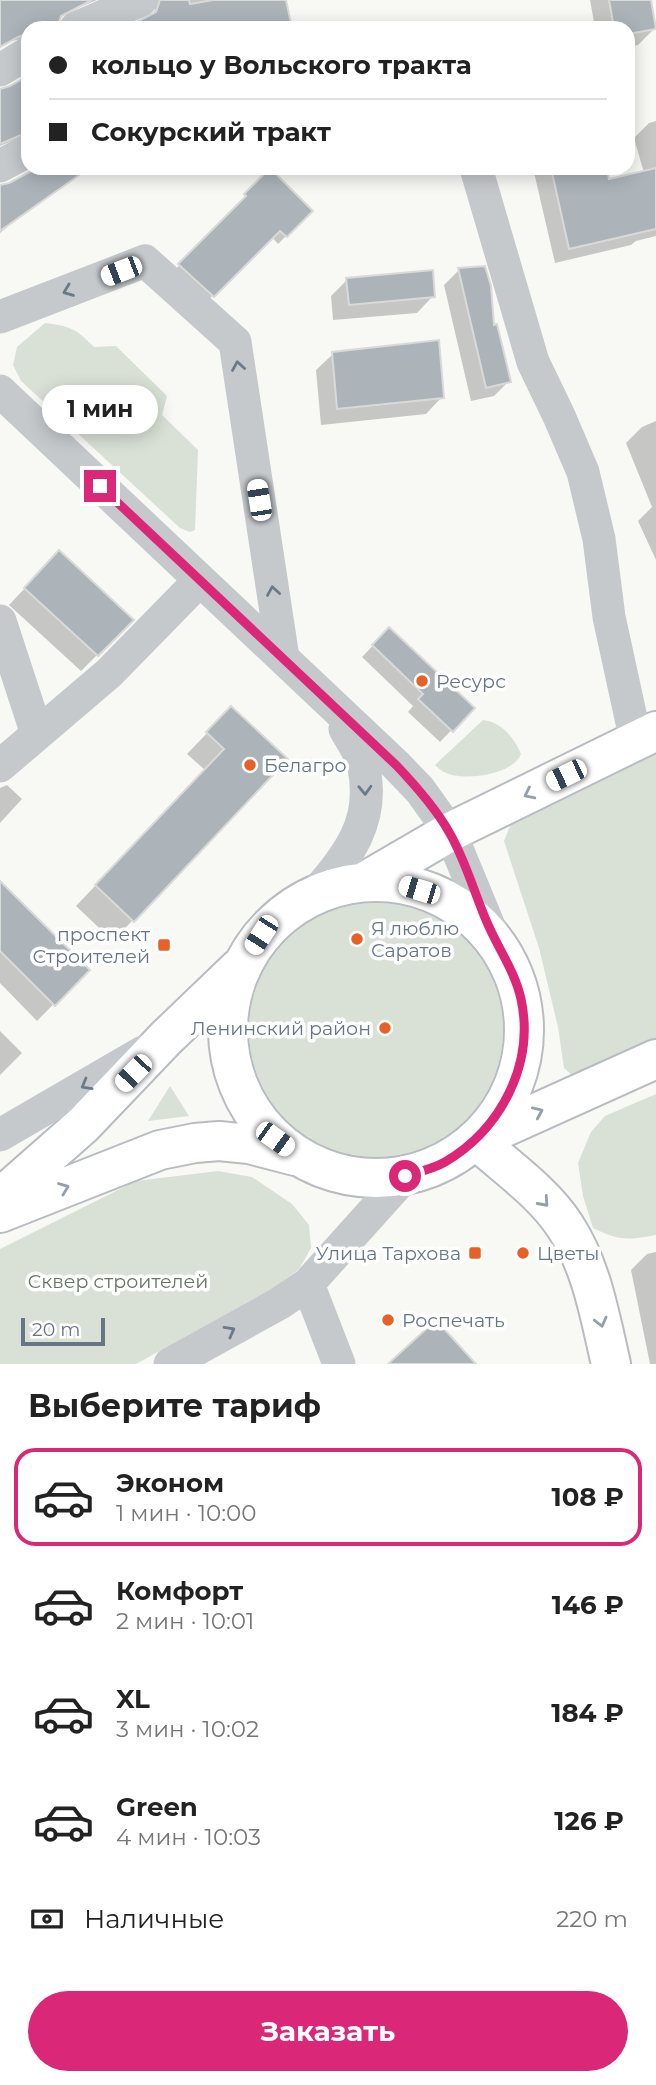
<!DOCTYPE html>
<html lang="ru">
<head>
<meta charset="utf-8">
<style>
	:root { --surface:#fff; --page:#f6f6f6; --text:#222; --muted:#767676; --line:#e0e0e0; --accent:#db2777 }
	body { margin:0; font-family:Montserrat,sans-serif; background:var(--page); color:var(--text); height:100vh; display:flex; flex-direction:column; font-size:26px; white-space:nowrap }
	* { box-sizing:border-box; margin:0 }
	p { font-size:23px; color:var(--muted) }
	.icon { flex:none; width:38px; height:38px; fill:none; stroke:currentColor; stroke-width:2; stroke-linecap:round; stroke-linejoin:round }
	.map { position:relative; height:1364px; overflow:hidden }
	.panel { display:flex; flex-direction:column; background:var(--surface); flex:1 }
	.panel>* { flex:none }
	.hud { position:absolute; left:21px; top:21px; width:614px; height:154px; border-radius:21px; box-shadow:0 4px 18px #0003; display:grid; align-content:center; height:154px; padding:0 28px; background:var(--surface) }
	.scale { position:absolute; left:21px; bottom:18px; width:84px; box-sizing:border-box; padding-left:7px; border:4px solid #667687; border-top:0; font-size:19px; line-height:24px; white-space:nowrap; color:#667687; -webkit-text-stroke:5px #fff; paint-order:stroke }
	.end { position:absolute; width:32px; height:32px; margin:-16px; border:9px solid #db2777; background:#fff; box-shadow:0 0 0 4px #fff }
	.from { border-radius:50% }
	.bubble { position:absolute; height:49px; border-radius:24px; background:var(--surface); box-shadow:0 4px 18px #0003; font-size:23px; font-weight:700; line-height:49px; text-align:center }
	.car { position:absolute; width:21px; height:42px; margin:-21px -10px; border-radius:9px; box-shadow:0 0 5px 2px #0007; background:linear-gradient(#fff 24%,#345 0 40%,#fff 0 76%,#345 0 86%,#fff 0) }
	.hud b { display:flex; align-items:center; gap:24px; height:66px; font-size:26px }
	.hud b+b { border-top:2px solid var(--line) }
	.hud i { width:18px; height:18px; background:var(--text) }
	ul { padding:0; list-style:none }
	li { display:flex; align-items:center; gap:21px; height:98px; margin:0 14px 10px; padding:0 14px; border:4px solid transparent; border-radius:21px }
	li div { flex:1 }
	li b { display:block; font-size:26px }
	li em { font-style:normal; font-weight:700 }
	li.active { border-color:var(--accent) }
	li>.icon { width:63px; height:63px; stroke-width:1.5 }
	h2 { padding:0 28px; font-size:32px; line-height:84px }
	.pay { display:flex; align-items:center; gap:18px; height:77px; padding:0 28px; font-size:26px }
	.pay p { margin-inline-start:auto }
	.button { display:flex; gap:14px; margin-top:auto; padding:14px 28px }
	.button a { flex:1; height:80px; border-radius:42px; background:var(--accent); color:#fff; font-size:28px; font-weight:700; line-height:80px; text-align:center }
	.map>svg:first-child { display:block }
</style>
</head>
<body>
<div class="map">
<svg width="656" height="1364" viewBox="0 0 656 1364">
	<rect width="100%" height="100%" fill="#f8f8f5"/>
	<path fill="#d9e0d6" d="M45 323C71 326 76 329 94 347L116 346 167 396 162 415 198 450 195 530 190 532 180 528 21 381 13 365 17 347Z
		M483 720C501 722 514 737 521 754 513 775 463 782 444 772 443 772 436 766 435 765Z
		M656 754V1039L583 1075 573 1076 564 1068 558 1027 539 948 504 841 510 826Z
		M249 1030a127 127 0 1 1 254 0a127 127 0 1 1-254 0Z
		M170 1086 189 1116 148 1121Z
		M656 1094V1235C629 1240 619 1241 593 1228L583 1196 578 1163 591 1132 605 1116Z
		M218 1171 252 1177 292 1204 309 1225 311 1248 299 1269 277 1286 136 1364H0V1249L136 1181Z"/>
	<path fill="#0003" d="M0 0H97L61 15 56 28H28V40L22 39 11 41 0 48Z
		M154 0H285L291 28H129L152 17 155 10Z
		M590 0H649L654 29 638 45 628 47V28H595Z
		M28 78V138L21 137 0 146V91Z
		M656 121V236L636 241 631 245 555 263 533 168H605L608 181 644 173 634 138 649 123Z
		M37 168H83L84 170 26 211 0 233V198Z
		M271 170 311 211 278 244 272 237 205 303 172 273Z
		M459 270 492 327 509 381 494 396 471 401 444 285Z
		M347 280 433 296 417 313 333 320 331 296Z
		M333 354 442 397 426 414 321 425 316 370Z
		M656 421V560L638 521 652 507 626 443 642 427Z
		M43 569 132 620 81 671 9 605Z
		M389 629 473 708 440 742 408 712 413 706 362 657Z
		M211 729 285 759 113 941 76 906 205 770 187 754Z
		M7 785 22 799 0 823V788Z
		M0 884 87 970 37 1021 0 983Z
		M0 1031 22 1053 0 1075Z
		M656 1252V1364H650L631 1270 647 1254Z"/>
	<path fill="#acb4ba" stroke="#d9dad7" stroke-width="2" d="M0 0H92L61 16 57 28H28V34L18 37 0 47Z
		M160 0H189L190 4 213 0H286L292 28H125L156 12Z
		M609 0H651L656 29 628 34V28H614Z
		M28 76V132L0 144V89L10 86Z
		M37 168H89L0 231V185L9 183Z
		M270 168 313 211 287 237 280 231 214 297 178 264 246 196 244 194Z
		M551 168H607L609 179 656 168V229L569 249Z
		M485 266 491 286 494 325 497 324 511 382 486 388 458 268Z
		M433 270 435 297 349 305 346 278Z
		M439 340 444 398 337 409 332 352Z
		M59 550 134 620 98 656 24 588Z
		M389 627 475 708 453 732 418 699 423 694 372 645Z
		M231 706 288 759 134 922 95 885 224 749 206 732Z
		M0 881 90 970 55 1006 0 951Z
		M436 1320 476 1364H388Z"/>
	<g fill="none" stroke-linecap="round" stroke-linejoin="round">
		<defs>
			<path id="major" d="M364 882 450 832 656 731
				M228 1030a148 148 0 1 1 296 0a148 148 0 1 1-296 0Z
				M0 1198 83 1125 166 1038 239 968
				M0 1213 160 1150 195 1143 219 1141 249 1144 295 1156
				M611 1364C600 1317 592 1267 565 1226 543 1192 506 1167 476 1140L656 1059"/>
		</defs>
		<use href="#major" stroke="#b8bcc0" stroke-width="42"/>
		<path stroke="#c5c9cc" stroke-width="33" d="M76 28 141 0
			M0 70 28 53
			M0 166 28 151
			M476 168 533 362 559 416 583 472 599 539 609 617 636 741
			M0 317 145 261 235 342 283 658
			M0 391 396 765 420 790 450 832 496 943
			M0 621 37 734
			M0 766 109 673 200 580
			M315 894C348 855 375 823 364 768 362 755 351 740 345 729
			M0 1135 143 1052
			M308 1284 339 1364
			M170 1364 280 1303 308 1284 405 1176"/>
		<use href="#major" stroke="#fff" stroke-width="38"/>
	</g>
	<defs><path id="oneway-chevron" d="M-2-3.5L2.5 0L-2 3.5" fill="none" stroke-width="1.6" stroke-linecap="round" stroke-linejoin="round" transform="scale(1.75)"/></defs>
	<g stroke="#6b7a8a">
		<use href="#oneway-chevron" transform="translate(68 291) rotate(159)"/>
		<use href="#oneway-chevron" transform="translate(238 366) rotate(-99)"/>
		<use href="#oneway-chevron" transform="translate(273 591) rotate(-99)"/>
		<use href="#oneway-chevron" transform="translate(365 790) rotate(88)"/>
		<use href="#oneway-chevron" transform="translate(86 1085) rotate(150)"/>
		<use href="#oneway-chevron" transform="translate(230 1331) rotate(-29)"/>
	</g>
	<g stroke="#949fab">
		<use href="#oneway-chevron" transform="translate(529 794) rotate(154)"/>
		<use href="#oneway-chevron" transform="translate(538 1112) rotate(-24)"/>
		<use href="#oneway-chevron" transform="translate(64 1188) rotate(-21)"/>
		<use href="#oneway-chevron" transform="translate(544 1202) rotate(48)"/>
		<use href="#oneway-chevron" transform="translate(601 1322) rotate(76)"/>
	</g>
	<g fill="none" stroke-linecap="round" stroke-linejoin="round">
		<path stroke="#db2777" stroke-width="9" d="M100 486 396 765C415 785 435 807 449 832 465 859 474 892 486 920 497 947 515 971 521 999 535 1064 501 1129 445 1162 433 1169 418 1172 405 1176"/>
	</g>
	<g fill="#e76126" stroke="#fff" stroke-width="2.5">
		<circle cx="422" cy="681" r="7"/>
		<circle cx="250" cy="765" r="7"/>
		<circle cx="357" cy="939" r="7"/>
		<rect x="157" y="938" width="14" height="14" rx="3.5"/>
		<circle cx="385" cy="1028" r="7"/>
		<rect x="468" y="1246" width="14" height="14" rx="3.5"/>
		<circle cx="523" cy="1253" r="7"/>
		<circle cx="388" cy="1320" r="7"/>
	</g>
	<g text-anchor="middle" stroke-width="7" stroke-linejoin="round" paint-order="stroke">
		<g font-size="19" fill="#667687" stroke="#fff" text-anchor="start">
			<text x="436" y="688">Ресурс</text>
			<text x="264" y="772">Белагро</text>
			<text x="371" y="935">Я люблю<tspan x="371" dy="22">Саратов</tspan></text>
			<text x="150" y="941" text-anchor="end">проспект<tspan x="150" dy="22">Строителей</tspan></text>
			<text x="371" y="1035" text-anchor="end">Ленинский район</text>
			<text x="461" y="1260" text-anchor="end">Улица Тархова</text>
			<text x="537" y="1260">Цветы</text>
			<text x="402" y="1327">Роспечать</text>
		</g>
		<g font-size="19" fill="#647961" stroke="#fff">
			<text x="118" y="1288">Cквер cтроителей</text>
		</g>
	</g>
</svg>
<div class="scale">20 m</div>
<i class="end from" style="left:405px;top:1176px"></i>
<i class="end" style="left:100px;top:486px"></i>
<div class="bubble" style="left:42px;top:385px;width:116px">1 мин</div>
<i class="car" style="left:121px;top:271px;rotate:249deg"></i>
<i class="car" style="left:259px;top:500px;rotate:351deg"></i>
<i class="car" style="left:566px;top:775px;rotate:244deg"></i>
<i class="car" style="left:419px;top:890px;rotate:287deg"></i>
<i class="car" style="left:261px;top:935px;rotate:213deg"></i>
<i class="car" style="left:133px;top:1073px;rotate:224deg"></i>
<i class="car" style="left:275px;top:1139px;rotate:126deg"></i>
<div class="hud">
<b><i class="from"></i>кольцо у Вольского тракта</b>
<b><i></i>Сокурский тракт</b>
</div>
</div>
<section class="panel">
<h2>Выберите тариф</h2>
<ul>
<li class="active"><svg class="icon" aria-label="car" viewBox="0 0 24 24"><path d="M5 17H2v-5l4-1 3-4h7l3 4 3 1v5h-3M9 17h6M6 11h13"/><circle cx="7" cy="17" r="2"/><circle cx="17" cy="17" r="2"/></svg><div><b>Эконом</b><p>1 мин · 10:00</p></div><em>108 ₽</em></li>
<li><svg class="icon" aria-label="car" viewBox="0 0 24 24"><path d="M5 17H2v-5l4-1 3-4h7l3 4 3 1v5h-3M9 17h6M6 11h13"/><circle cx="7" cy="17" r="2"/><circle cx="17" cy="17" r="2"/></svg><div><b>Комфорт</b><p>2 мин · 10:01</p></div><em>146 ₽</em></li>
<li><svg class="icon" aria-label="car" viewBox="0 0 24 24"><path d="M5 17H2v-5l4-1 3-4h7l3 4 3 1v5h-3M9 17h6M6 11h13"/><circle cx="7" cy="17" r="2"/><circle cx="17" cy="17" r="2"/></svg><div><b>XL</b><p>3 мин · 10:02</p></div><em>184 ₽</em></li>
<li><svg class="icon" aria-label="car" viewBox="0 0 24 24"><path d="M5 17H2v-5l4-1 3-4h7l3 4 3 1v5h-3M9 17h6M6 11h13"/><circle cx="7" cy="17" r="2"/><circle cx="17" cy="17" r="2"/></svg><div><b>Green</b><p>4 мин · 10:03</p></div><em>126 ₽</em></li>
</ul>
<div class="pay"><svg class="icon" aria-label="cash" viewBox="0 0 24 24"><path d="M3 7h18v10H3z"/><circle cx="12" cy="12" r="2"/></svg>Наличные<p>220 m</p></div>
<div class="button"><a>Заказать</a></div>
</section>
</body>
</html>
